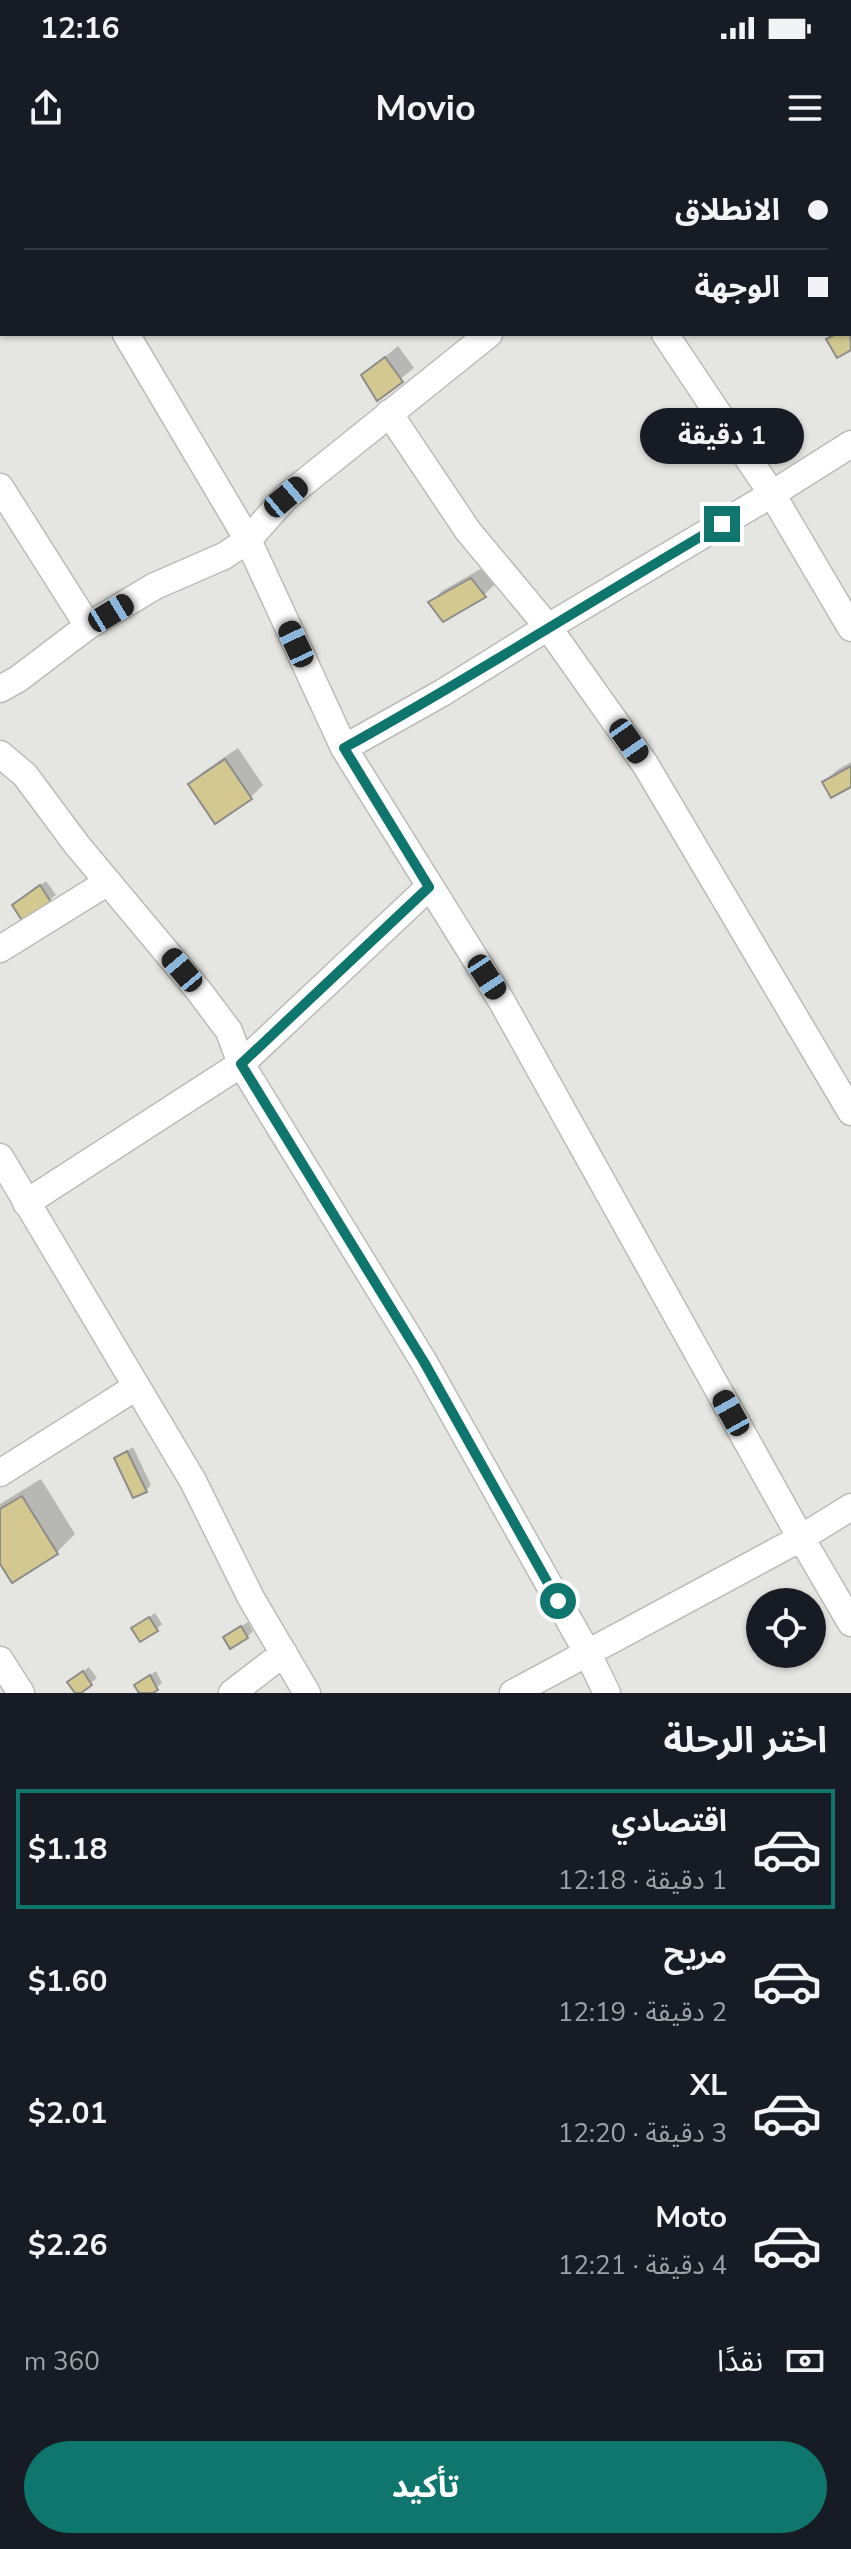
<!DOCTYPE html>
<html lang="ar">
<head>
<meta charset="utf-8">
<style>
	:root { --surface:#171b24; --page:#242831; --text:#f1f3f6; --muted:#9ea1a6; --line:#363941; --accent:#0f766e }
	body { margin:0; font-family:"Nunito Sans","Noto Sans Arabic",sans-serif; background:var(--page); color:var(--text); direction:rtl; height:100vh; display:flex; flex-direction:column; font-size:30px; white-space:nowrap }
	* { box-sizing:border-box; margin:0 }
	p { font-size:26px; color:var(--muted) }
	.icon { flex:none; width:44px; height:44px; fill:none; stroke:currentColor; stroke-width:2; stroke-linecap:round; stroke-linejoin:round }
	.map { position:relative; height:1533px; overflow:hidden; direction:ltr }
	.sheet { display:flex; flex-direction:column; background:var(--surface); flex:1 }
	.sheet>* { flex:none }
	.guide { position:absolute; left:0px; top:0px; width:852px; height:176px; box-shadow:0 2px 6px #0004; direction:rtl; display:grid; align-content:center; height:176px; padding:0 24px; background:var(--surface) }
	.fabs { position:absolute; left:746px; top:1428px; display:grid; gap:16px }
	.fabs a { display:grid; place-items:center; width:80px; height:80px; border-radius:50%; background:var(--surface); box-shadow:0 2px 6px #0004; font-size:40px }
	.end { position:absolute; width:36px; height:36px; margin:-18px; border:10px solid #0f766e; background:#fff; box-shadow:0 0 0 4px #fff }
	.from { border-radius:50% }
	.bubble { position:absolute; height:56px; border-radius:28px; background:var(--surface); box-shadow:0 2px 6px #0004; font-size:26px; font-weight:700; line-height:56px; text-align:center; direction:rtl }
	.car { position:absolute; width:24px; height:48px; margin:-24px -12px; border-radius:10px; box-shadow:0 0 6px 2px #0007; background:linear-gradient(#222 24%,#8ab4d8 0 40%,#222 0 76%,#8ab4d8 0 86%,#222 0) }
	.guide b { display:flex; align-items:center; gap:28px; height:76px; font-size:30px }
	.guide b+b { border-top:2px solid var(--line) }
	.guide i { width:20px; height:20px; background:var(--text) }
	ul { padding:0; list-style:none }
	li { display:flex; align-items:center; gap:24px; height:120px; margin:0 16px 12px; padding:0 8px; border:4px solid transparent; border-radius:0px }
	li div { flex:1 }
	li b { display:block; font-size:30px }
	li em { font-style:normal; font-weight:700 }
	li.active { border-color:var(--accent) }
	li>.icon { width:72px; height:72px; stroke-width:1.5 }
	h2 { padding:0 24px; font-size:36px; line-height:96px }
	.pay { display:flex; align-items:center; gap:20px; height:88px; padding:0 24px; font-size:30px }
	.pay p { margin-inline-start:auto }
	.cta { display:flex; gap:16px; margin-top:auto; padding:16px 24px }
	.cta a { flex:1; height:92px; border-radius:48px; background:var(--accent); color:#fff; font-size:32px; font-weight:700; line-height:92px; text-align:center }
	.status { display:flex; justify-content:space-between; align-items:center; height:56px; padding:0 40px; background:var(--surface); direction:ltr }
	.status svg { height:22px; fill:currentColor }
	header { display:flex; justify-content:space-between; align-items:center; height:104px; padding:0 24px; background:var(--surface); font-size:36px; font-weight:700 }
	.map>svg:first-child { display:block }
</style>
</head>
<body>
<div class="status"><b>12:16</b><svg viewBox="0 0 49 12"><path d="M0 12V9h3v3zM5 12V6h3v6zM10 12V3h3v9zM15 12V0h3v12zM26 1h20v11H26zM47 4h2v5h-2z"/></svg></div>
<header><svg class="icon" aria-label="menu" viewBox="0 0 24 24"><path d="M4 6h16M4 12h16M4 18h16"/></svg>Movio<svg class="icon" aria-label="share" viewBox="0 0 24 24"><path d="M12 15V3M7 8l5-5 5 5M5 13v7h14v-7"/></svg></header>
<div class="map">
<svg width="851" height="1533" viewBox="0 0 851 1533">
	<rect width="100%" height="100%" fill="#e5e5e1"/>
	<path fill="#0003" d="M398 186 414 208 377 238 363 215Z
		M484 407 496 423 484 435 430 443 442 431Z
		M238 588 263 625 251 637 216 661 191 625 203 612Z
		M851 602V625L824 622 837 610Z
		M46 721 56 735 24 759 20 740Z
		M133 1287 151 1325 146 1330 116 1298Z
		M41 1319 75 1374 56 1393 0 1400V1344Z
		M155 1453 162 1464 156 1470 134 1468Z
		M248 1462 253 1471 247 1477H225Z
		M89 1507 97 1518 77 1533 70 1522Z
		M156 1511 162 1523 149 1533H141L136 1525Z"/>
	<path fill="#d3c890" stroke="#8e8d8a" stroke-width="2" d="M245 0H296L297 2H246Z
		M850 171 851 190 837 198 826 179 836 174H850Z
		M385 197 403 222 377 241 361 215Z
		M471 418 486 437 443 462 428 442Z
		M225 599 252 639 215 664 188 624Z
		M851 606V627L831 638 822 622Z
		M40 725 51 742 23 762 12 745Z
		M127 1291 147 1332 133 1338 114 1298Z
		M22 1336 58 1394 12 1423 0 1404V1349Z
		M149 1457 158 1471 140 1482 131 1468Z
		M241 1466 248 1478 230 1489 223 1477Z
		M83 1511 92 1525 81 1533H75L67 1522Z
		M150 1515 158 1530 153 1533H139L134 1525Z"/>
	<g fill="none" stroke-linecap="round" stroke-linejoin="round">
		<defs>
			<path id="minor" d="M24 0 25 2
				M451 0 452 2
				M842 0 844 2
				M708 2 710 0
				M126 174 248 380 344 588 501 840 793 1364 851 1463
				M389 253 468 371 548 467 645 604 851 952
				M851 284 772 334 851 468
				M0 327 88 466
				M0 529 18 519 88 466 155 426 224 396 248 380 286 337 489 174
				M344 588 442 533 548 467 772 334 665 174
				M0 594 25 615 77 685 199 831 229 871 241 904 26 1043
				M429 727 241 904 424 1202 588 1494 607 1533
				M0 789 108 722
				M0 997 193 1321 251 1438 307 1533
				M0 1313 136 1227
				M0 1500 21 1533
				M232 1533 284 1493
				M513 1533 801 1378 851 1347"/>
		</defs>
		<use href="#minor" stroke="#bbbbb7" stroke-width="29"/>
		<use href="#minor" stroke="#fff" stroke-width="26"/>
	</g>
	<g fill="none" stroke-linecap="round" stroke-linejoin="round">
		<path stroke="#0f766e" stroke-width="10" d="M558 1441 424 1202 241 904 429 727 344 588C472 517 596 438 722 364"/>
	</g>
</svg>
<div class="fabs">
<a><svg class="icon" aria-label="locate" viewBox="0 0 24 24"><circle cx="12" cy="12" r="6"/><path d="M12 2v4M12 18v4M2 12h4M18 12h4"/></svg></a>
</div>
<i class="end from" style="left:558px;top:1441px"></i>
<i class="end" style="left:722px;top:364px"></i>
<div class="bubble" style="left:640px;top:248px;width:164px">1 دقيقة</div>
<i class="car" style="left:286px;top:337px;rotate:50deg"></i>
<i class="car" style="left:111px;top:453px;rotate:59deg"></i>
<i class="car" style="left:296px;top:484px;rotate:335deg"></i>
<i class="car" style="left:629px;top:581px;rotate:145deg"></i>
<i class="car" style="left:182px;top:810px;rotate:320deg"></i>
<i class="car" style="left:487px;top:817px;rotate:147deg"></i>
<i class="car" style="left:731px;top:1253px;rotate:331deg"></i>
<div class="guide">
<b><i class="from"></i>الانطلاق</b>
<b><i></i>الوجهة</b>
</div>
</div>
<section class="sheet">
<h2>اختر الرحلة</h2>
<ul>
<li class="active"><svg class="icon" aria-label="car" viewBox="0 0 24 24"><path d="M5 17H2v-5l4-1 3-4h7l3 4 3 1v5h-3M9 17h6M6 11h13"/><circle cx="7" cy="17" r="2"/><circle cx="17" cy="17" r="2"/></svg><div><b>اقتصادي</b><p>1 دقيقة · 12:18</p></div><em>$1.18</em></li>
<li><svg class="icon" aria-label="car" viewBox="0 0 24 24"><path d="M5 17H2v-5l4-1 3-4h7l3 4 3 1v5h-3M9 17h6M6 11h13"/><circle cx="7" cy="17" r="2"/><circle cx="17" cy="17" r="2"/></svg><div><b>مريح</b><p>2 دقيقة · 12:19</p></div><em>$1.60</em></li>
<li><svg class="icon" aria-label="car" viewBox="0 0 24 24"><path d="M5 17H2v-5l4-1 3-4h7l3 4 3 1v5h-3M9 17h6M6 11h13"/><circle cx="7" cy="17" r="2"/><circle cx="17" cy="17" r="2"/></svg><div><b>XL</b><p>3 دقيقة · 12:20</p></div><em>$2.01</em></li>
<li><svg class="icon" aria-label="car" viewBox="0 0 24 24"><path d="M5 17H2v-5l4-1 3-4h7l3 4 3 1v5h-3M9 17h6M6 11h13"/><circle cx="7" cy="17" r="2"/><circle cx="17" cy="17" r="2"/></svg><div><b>Moto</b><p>4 دقيقة · 12:21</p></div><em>$2.26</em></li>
</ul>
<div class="pay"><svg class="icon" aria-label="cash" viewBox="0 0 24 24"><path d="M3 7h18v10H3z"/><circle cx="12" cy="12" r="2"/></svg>نقدًا<p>360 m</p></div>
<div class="cta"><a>تأكيد</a></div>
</section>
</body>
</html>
